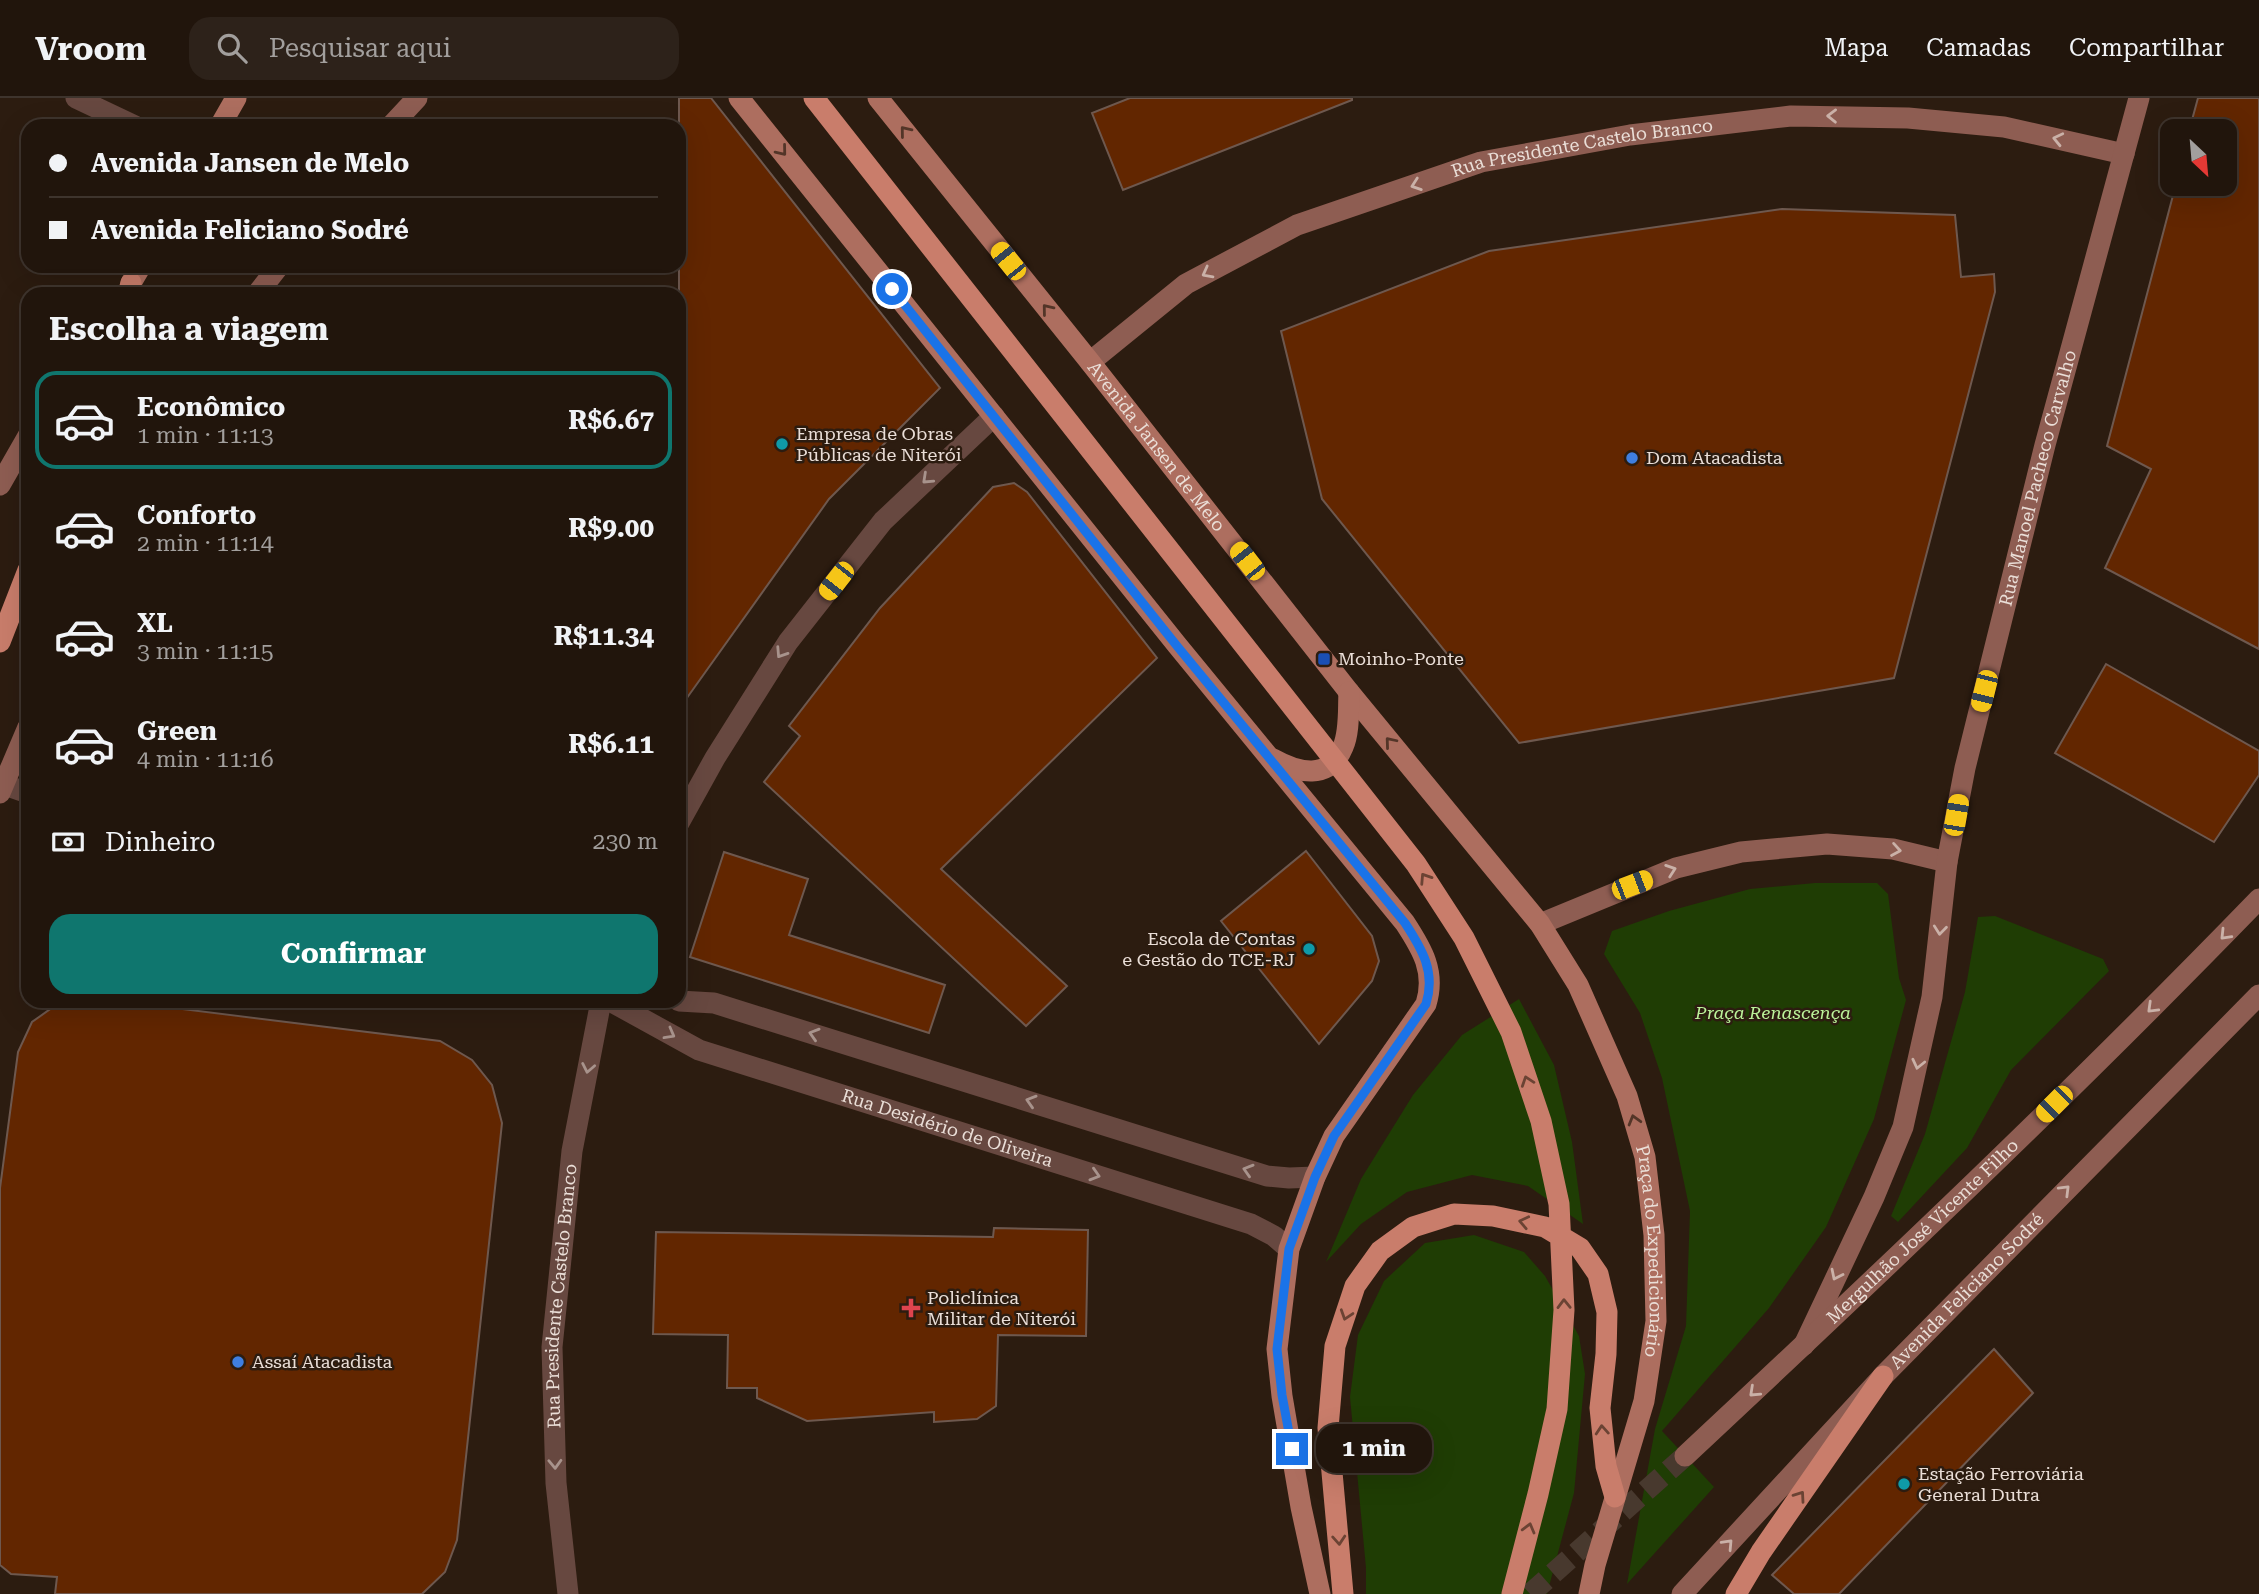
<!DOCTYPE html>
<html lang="pt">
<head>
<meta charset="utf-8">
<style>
	:root { --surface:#21150c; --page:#2d221a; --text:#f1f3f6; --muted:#a29f9d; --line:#3e342d; --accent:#0f766e }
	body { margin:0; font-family:"Roboto Serif",serif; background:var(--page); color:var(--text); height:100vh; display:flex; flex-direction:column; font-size:26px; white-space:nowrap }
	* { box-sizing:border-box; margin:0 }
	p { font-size:23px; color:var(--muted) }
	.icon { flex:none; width:38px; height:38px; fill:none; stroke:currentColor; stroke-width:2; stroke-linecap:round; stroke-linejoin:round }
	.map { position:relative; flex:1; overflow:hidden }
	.drawer { position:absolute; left:21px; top:189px; width:665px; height:721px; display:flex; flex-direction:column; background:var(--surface); border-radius:21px; box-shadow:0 7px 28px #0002,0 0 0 2px var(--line) }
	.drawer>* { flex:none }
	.banner { position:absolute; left:21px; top:21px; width:665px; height:154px; border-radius:21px; box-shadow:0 7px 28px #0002,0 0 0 2px var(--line); display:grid; align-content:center; height:154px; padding:0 28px; background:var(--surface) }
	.needle { width:46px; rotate:154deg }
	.buttons { position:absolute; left:2160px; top:21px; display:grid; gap:14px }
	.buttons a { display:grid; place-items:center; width:77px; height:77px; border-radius:14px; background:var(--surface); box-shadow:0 7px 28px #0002,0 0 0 2px var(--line); font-size:35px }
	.end { position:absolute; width:32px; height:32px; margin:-16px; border:9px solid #1a73e8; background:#fff; box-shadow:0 0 0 4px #fff }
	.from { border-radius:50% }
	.bubble { position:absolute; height:49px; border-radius:21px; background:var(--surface); box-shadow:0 7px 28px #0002,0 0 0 2px var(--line); font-size:23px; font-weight:700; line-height:49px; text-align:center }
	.car { position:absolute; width:21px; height:42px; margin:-21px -10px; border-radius:9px; box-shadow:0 0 5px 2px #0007; background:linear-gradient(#f5c518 24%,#345 0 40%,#f5c518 0 76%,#345 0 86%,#f5c518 0) }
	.banner b { display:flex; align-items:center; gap:24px; height:66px; font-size:26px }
	.banner b+b { border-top:2px solid var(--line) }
	.banner i { width:18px; height:18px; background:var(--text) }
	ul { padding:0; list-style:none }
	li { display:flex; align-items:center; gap:21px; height:98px; margin:0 14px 10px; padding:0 14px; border:4px solid transparent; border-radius:21px }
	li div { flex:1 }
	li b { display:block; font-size:26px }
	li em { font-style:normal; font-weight:700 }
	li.active { border-color:var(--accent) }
	li>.icon { width:63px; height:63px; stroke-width:1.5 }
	h2 { padding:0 28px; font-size:32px; line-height:84px }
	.pay { display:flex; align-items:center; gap:18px; height:77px; padding:0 28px; font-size:26px }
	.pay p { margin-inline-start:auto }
	.cta { display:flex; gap:14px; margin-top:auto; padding:14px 28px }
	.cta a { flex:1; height:80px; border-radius:21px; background:var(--accent); color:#fff; font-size:28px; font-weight:700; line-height:80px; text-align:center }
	header { display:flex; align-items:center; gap:42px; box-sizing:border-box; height:98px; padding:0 35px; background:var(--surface); border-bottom:2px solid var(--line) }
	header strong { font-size:33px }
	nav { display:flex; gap:38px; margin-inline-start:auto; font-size:24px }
	.search { width:490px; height:63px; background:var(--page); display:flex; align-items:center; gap:18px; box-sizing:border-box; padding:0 24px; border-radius:21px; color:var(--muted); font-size:26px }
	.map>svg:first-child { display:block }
</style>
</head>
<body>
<header>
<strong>Vroom</strong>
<div class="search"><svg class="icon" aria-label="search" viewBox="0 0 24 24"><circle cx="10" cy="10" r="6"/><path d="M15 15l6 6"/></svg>Pesquisar aqui</div>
<nav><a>Mapa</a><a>Camadas</a><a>Compartilhar</a></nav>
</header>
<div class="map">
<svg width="2259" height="1496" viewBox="0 0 2259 1496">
	<rect width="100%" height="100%" fill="#2c1c10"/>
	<path fill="#1f3d04" d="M1815 785H1877L1888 796 1899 880 1906 902 1874 1021 1826 1129 1769 1210 1662 1333 1714 1389 1627 1486 1655 1331 1686 1228 1690 1113 1662 980 1640 915 1604 856 1612 833 1669 813 1750 791Z
		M1995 818 2103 861 2109 873 2011 972 1967 1050 1898 1124 1891 1118 1925 1036 1965 894 1978 819Z
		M1519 901 1554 967 1572 1044 1583 1126 1528 1088 1472 1077 1407 1094 1361 1126 1326 1164 1361 1081 1413 997 1462 937Z
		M1474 1137 1524 1154 1545 1178 1579 1238 1585 1276 1574 1395 1547 1496H1366V1470L1350 1299 1358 1237 1384 1183 1425 1145Z"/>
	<path fill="#622600" stroke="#6e584e" stroke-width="2" d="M679 0H711L940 290 829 401 679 611Z
		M1130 0H1352V2L1123 92 1092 15Z
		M2198 0H2259V551L2105 470 2151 371 2107 348 2176 86H2224V33H2189Z
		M1782 111 1955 117 1961 179 1994 176 1995 194 1894 580 1519 645 1322 401 1281 233 1489 153Z
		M1014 385 1027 394 1157 560 941 771 1067 888 1026 928 764 684 800 638 789 628 880 510 993 389Z
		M2106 566 2259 653V677L2214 744 2055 655Z
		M1306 753 1372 838 1379 863 1372 883 1319 946 1221 823Z
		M724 754 808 781 789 837 945 887 929 935 690 859Z
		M66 903H118L440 943 472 962 492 987 502 1025 457 1442 445 1474 422 1496H55L57 1479 11 1476 0 1467V1090L18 954 32 924 56 907Z
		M994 1130 1088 1132 1086 1238 998 1237 996 1308 977 1321 934 1324V1314L807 1323 757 1300V1290H727L728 1237 653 1236 656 1134 993 1139Z
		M1994 1251 2033 1295 1839 1496H1794L1772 1477Z"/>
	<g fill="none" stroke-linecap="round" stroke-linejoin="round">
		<path stroke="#48392e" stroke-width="21" stroke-dasharray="21 10" stroke-linecap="butt" d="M1530 1496 1685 1358"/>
		<g stroke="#674840" stroke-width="21">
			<path d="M76 0 135 28"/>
			<path d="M2 686 28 695"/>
			<path d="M679 725 715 660 788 544 883 423 994 318"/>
			<path id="s1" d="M610 903 699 952 1251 1126 1274 1138 1289 1151"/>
			<path d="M679 903 714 905 1267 1078 1289 1080 1315 1079"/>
			<path id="s2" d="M568 1496 556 1385 552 1249 572 1053 601 903"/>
		</g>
		<g stroke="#8e5d52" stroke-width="21">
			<path d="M391 28 417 0"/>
			<path d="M257 196 279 168"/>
			<path id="s3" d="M1090 264 1186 186 1297 127 1481 64 1630 37 1791 18 1908 20 2004 29 2124 56"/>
			<path d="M0 387 28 338"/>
			<path d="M0 695 28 629"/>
			<path d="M1540 826 1676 770 1741 754 1827 746 1893 751 1947 764"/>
			<path id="s4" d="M1804 1247 1874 1099 1903 1029 1932 899 1947 764 1965 670 2045 347 2139 0"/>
			<path id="s5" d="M1685 1358C1880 1176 2073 993 2259 801"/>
			<path id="s6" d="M1682 1496 1883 1278 2259 897"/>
		</g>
		<g stroke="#ad6e5f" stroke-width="21">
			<path d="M739 0 1177 547 1405 825C1422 851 1436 874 1426 906L1334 1038 1315 1079 1289 1151 1277 1251 1282 1298 1301 1409 1320 1496"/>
			<path id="s7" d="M878 0 1090 264 1349 594 1540 826 1578 887 1627 998 1645 1059 1654 1137 1656 1223 1644 1303 1595 1467 1589 1496"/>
			<path d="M220 28 236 0"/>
			<path d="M131 185 141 168"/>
			<path d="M1273 661C1298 675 1329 683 1343 649 1350 633 1348 611 1349 594"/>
		</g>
		<path stroke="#c97d6b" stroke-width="21" d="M814 0 1416 766 1464 840 1511 934 1541 1023 1559 1106 1564 1212 1557 1311 1538 1396 1512 1496
			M128 196 131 185
			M0 544 28 472
			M1343 1496 1328 1330 1335 1248 1355 1188 1380 1153 1413 1129 1454 1116 1493 1118 1545 1129 1580 1150 1598 1176 1607 1214 1606 1256 1600 1310 1606 1368 1615 1399
			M1736 1496 1761 1454 1883 1278"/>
	</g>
	<defs><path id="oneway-chevron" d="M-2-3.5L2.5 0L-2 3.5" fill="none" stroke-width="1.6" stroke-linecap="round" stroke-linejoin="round" transform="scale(1.75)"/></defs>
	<g stroke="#cab1a8">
		<use href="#oneway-chevron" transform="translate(1832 18) rotate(-179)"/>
		<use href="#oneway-chevron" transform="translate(2058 41) rotate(-167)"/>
		<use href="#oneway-chevron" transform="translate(1416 87) rotate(161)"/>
		<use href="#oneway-chevron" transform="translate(1207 175) rotate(152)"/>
		<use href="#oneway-chevron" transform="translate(1896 752) rotate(10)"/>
		<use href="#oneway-chevron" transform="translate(1671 772) rotate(-19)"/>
		<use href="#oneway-chevron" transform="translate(1940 832) rotate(96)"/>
		<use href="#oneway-chevron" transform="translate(2225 837) rotate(134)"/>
		<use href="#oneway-chevron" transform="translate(2152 910) rotate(136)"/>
		<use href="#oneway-chevron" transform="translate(1918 966) rotate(103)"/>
		<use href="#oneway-chevron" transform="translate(2065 1092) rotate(-45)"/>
		<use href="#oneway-chevron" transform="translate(1836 1177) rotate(116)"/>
		<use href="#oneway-chevron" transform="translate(1754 1294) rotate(137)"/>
		<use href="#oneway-chevron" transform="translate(1728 1446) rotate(-47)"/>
	</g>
	<g stroke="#533528">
		<use href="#oneway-chevron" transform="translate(905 33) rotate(-129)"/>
		<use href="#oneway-chevron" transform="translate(782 53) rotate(51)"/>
		<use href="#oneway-chevron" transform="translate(1047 211) rotate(-129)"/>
		<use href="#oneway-chevron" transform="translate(1390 644) rotate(-130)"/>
		<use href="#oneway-chevron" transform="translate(1634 1022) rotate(-106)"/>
	</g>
	<g stroke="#a8938c">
		<use href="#oneway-chevron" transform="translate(927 381) rotate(137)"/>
		<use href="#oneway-chevron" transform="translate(781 555) rotate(123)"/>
		<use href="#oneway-chevron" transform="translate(670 936) rotate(29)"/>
		<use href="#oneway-chevron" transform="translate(814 936) rotate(-163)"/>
		<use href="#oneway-chevron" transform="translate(588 970) rotate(101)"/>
		<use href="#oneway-chevron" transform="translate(1031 1003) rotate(-163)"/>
		<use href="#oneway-chevron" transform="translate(1248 1072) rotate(-163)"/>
		<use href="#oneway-chevron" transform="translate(1095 1077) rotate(17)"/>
		<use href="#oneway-chevron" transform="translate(555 1366) rotate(88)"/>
	</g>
	<g stroke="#6b4334">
		<use href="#oneway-chevron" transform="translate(1425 780) rotate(-123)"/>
		<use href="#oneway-chevron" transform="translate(1527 983) rotate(-109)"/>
		<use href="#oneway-chevron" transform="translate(1524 1124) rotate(-168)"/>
		<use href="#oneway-chevron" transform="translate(1564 1206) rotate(-91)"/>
		<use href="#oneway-chevron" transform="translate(1346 1217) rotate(108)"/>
		<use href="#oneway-chevron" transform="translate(1602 1332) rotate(-94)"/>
		<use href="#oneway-chevron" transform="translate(1800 1398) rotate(-55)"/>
		<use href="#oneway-chevron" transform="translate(1529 1430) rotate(-75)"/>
		<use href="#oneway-chevron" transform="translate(1339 1442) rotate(86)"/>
	</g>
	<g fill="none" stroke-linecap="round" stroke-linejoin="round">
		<path stroke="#1a73e8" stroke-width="9" d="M892 191 1177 548 1405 825C1422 851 1436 874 1426 906L1334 1038 1315 1079 1289 1151 1277 1251 1282 1297 1292 1351"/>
	</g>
	<g fill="#0f9aa8" stroke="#2c1c10" stroke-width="2.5">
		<circle cx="782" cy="346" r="7"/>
		<circle cx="1309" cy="851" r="7"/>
		<circle cx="1904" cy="1386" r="7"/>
	</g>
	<g fill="#3f7fe0" stroke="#2c1c10" stroke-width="2.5">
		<circle cx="1632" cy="360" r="7"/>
		<circle cx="238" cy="1264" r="7"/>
	</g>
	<rect fill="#1a4fb4" stroke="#2c1c10" stroke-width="2.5" x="1317" y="554" width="14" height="14" rx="3.5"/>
	<path fill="#e0444e" stroke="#2c1c10" stroke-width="2.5" d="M907.5 1199.5h7v7h7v7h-7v7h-7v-7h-7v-7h7z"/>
	<g text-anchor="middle" stroke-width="5" stroke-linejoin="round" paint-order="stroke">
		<g font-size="18" fill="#eaded7" stroke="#2c1c10">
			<text dy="6" stroke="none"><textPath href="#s3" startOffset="546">Rua Presidente Castelo Branco</textPath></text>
			<text dy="6" stroke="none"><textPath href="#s7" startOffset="446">Avenida Jansen de Melo</textPath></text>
			<text dy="6" stroke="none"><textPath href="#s4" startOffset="903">Rua Manoel Pacheco Carvalho</textPath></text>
			<text dy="6" stroke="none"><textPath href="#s1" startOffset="362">Rua Desidério de Oliveira</textPath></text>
			<text dy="6" stroke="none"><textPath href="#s5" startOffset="327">Mergulhão José Vicente Filho</textPath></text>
			<text dy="6" stroke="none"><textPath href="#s7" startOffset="1410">Praça do Expedicionário</textPath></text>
			<text dy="6" stroke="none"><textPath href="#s6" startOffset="416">Avenida Feliciano Sodré</textPath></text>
			<text dy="6" stroke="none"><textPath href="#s2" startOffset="299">Rua Presidente Castelo Branco</textPath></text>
		</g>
		<g font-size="18" fill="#eaded7" stroke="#2c1c10" text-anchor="start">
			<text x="796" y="342">Empresa de Obras<tspan x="796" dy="21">Públicas de Niterói</tspan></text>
			<text x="1646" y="366">Dom Atacadista</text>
			<text x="1338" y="567">Moinho-Ponte</text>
			<text x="1295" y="847" text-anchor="end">Escola de Contas<tspan x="1295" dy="21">e Gestão do TCE-RJ</tspan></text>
			<text x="927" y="1206">Policlínica<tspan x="927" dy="21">Militar de Niterói</tspan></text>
			<text x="252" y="1270">Assaí Atacadista</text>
			<text x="1918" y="1382">Estação Ferroviária<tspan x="1918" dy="21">General Dutra</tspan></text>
		</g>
		<g font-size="18" font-style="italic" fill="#bcf39a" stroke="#2c1c10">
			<text x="1773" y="921">Praça Renascença</text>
		</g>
	</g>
</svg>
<div class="buttons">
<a><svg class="needle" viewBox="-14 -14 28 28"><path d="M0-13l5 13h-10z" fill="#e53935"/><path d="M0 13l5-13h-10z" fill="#a29f9d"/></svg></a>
</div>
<i class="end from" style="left:892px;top:191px"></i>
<i class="end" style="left:1292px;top:1351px"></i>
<div class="bubble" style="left:1316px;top:1326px;width:116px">1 min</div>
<i class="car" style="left:1008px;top:163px;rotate:321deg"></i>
<i class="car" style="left:1247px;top:463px;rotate:322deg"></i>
<i class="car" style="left:836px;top:483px;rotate:218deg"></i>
<i class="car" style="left:1984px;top:593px;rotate:194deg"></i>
<i class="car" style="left:1956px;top:717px;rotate:10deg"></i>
<i class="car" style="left:1632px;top:787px;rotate:69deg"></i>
<i class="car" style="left:2054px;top:1006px;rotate:225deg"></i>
<div class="banner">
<b><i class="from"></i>Avenida Jansen de Melo</b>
<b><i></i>Avenida Feliciano Sodré</b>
</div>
<section class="drawer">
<h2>Escolha a viagem</h2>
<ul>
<li class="active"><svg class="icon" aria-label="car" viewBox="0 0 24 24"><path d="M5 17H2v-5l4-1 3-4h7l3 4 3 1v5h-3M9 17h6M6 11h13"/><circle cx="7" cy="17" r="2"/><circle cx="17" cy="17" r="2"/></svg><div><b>Econômico</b><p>1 min · 11:13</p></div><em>R$6.67</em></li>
<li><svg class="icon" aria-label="car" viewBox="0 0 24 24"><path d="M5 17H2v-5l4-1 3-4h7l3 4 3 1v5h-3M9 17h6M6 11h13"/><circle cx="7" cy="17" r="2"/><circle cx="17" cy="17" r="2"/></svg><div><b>Conforto</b><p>2 min · 11:14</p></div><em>R$9.00</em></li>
<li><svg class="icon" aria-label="car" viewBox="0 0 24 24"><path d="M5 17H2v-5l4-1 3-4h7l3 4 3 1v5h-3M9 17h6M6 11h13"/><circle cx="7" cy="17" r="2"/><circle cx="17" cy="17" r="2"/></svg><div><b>XL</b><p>3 min · 11:15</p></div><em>R$11.34</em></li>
<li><svg class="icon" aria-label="car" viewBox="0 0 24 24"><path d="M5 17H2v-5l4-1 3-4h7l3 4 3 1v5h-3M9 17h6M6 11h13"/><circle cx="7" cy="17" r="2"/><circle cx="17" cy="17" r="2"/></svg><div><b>Green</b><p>4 min · 11:16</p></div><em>R$6.11</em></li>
</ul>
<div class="pay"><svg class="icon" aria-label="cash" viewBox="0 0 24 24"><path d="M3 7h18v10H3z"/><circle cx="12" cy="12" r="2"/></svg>Dinheiro<p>230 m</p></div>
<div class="cta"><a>Confirmar</a></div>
</section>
</div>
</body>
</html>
